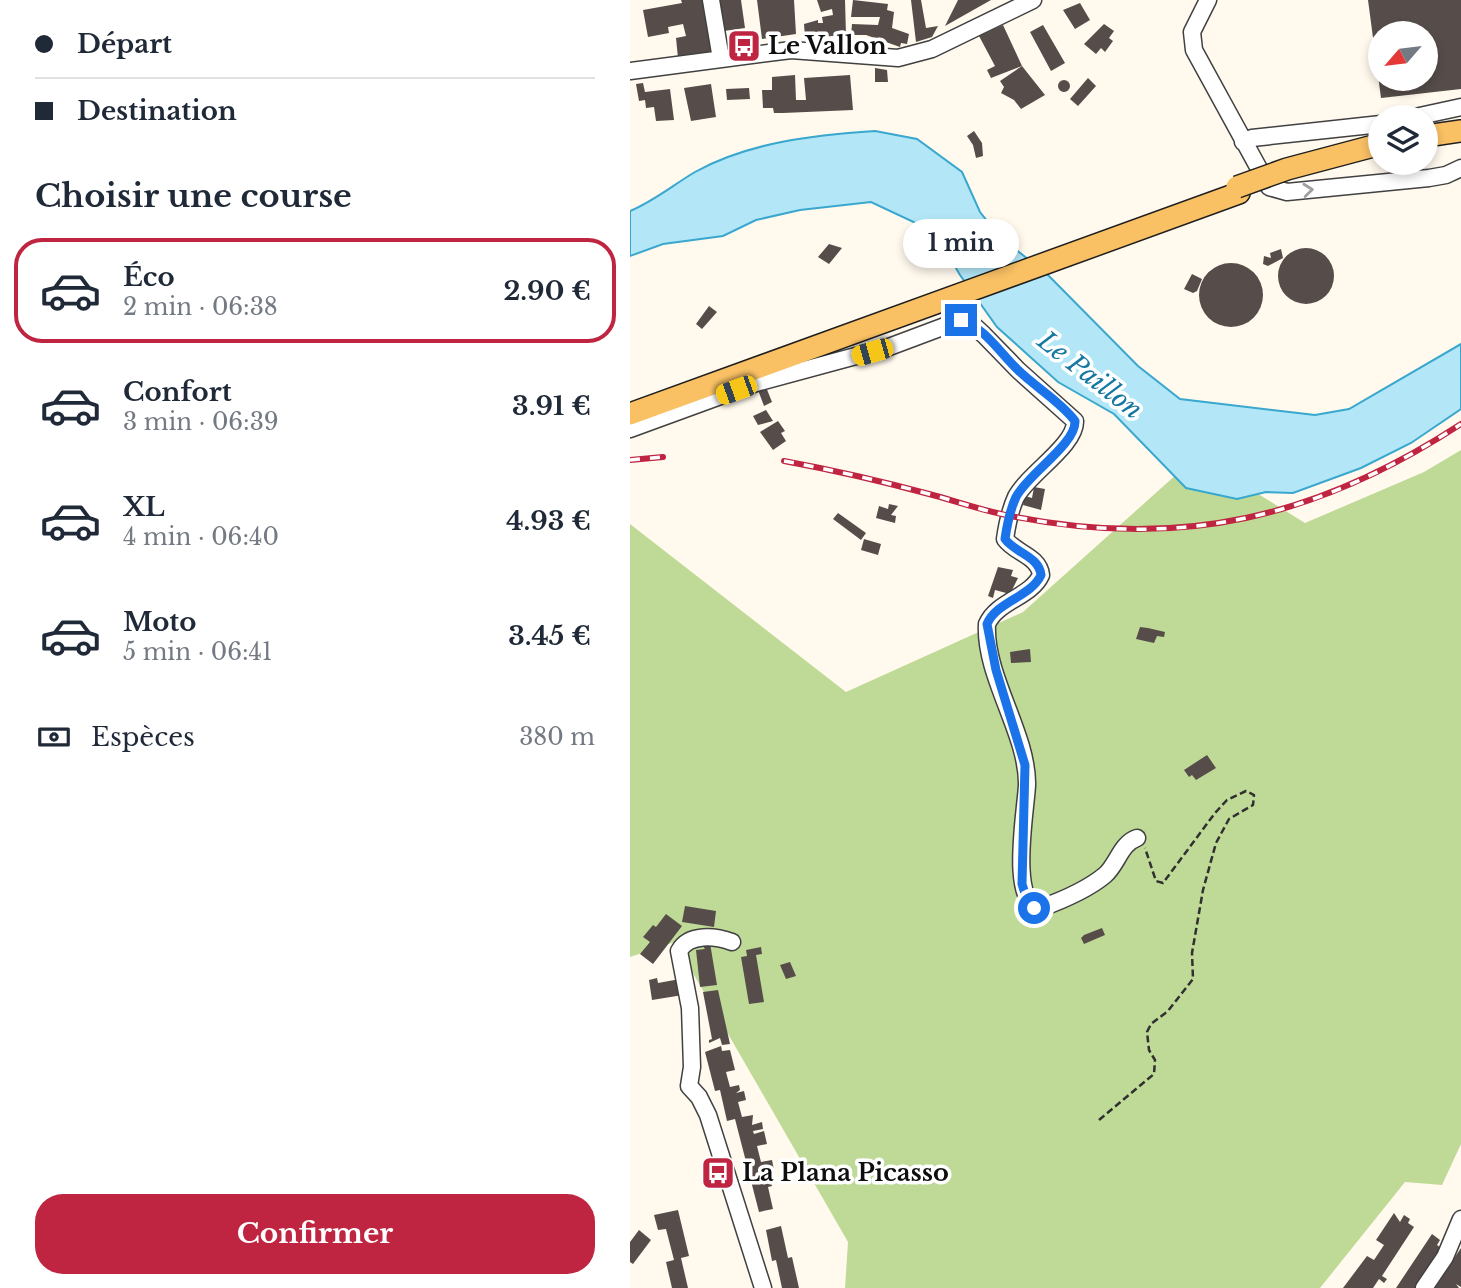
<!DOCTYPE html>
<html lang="fr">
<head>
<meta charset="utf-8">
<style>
	:root { --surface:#fff; --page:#f2f2f3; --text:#1f2937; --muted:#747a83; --line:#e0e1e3; --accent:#bf2441 }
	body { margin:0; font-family:"Libre Baskerville",serif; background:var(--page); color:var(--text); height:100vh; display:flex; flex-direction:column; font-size:26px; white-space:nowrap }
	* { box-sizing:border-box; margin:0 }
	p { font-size:23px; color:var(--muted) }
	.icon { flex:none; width:38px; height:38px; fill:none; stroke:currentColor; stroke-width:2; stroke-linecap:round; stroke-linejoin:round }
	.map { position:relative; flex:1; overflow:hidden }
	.panel { display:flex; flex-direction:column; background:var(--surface); width:630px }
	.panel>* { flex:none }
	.top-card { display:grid; align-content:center; height:154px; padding:0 35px; background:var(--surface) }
	.needle { width:46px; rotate:242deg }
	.buttons { position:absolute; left:738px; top:21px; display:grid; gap:14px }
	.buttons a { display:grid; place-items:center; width:70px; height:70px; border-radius:50%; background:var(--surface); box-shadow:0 4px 10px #0003; font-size:35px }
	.end { position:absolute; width:32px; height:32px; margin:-16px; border:9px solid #1a73e8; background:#fff; box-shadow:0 0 0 4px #fff }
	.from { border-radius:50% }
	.bubble { position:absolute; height:49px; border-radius:24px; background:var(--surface); box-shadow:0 4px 10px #0003; font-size:23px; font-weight:700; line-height:49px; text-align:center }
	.car { position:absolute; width:21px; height:42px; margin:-21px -10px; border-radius:9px; box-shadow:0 0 5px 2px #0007; background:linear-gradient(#f5c518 24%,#345 0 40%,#f5c518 0 76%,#345 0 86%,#f5c518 0) }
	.top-card b { display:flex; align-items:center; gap:24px; height:66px; font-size:26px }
	.top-card b+b { border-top:2px solid var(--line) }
	.top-card i { width:18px; height:18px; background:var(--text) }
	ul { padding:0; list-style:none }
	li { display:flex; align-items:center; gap:21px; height:105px; margin:0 14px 10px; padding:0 21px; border:4px solid transparent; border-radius:28px }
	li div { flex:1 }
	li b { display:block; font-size:26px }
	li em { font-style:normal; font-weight:700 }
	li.active { border-color:var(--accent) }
	li>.icon { width:63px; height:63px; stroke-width:1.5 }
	h2 { padding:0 35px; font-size:32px; line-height:84px }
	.pay { display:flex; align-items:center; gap:18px; height:77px; padding:0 35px; font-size:26px }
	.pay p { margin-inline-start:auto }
	.action { display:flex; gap:14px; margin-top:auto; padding:14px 35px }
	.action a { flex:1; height:80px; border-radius:28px; background:var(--accent); color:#fff; font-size:28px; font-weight:700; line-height:80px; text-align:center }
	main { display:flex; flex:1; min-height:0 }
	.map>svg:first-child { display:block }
</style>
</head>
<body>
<main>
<section class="panel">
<div class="top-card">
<b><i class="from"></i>Départ</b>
<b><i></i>Destination</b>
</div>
<h2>Choisir une course</h2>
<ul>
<li class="active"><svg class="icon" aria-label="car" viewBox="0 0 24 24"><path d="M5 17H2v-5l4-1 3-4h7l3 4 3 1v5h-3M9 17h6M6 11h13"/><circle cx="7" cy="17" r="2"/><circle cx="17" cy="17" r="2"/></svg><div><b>Éco</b><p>2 min · 06:38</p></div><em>2.90 €</em></li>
<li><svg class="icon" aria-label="car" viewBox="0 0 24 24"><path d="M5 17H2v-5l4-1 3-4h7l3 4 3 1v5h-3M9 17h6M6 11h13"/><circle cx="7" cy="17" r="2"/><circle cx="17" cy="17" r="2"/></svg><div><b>Confort</b><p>3 min · 06:39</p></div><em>3.91 €</em></li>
<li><svg class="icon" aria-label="car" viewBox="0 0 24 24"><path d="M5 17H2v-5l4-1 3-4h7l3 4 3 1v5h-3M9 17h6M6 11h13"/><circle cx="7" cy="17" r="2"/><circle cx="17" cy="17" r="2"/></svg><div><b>XL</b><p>4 min · 06:40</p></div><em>4.93 €</em></li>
<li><svg class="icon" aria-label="car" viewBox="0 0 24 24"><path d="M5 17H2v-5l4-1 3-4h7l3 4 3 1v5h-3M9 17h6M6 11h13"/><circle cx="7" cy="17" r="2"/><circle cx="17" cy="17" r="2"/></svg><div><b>Moto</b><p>5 min · 06:41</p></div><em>3.45 €</em></li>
</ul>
<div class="pay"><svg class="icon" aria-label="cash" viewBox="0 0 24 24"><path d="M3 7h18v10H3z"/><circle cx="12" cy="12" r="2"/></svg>Espèces<p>380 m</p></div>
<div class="action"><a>Confirmer</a></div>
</section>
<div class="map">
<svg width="831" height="1288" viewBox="0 0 831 1288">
	<rect width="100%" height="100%" fill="#fff9ee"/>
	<path fill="#bfda97" d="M831 450V1144L812 1185 775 1182 690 1288H215L218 1242 45 942 0 957V524L216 692 393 612 567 456 675 523 794 472Z"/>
	<path fill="#b3e7f7" stroke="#39a7ce" stroke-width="2" d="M245 131 287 139 332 172 350 212 370 237 418 275 508 366 550 399 685 415 719 409 831 344V409L781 443 731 468 663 493 636 492 607 499 556 488 484 414 428 382 367 327 330 275 305 232 241 202 170 210 126 220 93 236 33 244 0 256V211C24 201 43 185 65 172 119 142 185 135 245 131Z"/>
	<path fill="#564d4a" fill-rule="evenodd" d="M51 0H73L81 53 48 58 46 38 56 36 53 24 38 27 39 33 18 37 13 10 52 3Z
		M89 0H111L115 28 94 31Z
		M127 0H164L166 34 132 39Z
		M187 0H215L216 35 175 38 174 24 188 20V23H193L192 17 203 15 202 9 191 12Z
		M223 0 258 4 257 10 264 12 262 28 279 34 277 44 271 43 270 47 236 35H221L222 24 248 25 250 17H221Z
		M281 0H291L296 28 308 26 302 37 286 42Z
		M328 0H361L315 26Z
		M738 0H831V89L751 98ZM751 33H796V79H751Z
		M450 3 460 20 445 29 433 10Z
		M474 24 484 31 479 38 483 41 475 52 471 48 466 54 454 44Z
		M373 25 392 66 361 78 357 70 365 66 349 36Z
		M413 25 435 63 421 71 400 32Z
		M392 66 415 95 391 109 384 100 371 93 374 87 370 81Z
		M245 68 257 70 258 82H245Z
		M165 75 166 100H176L174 78 220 75 223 110 153 113H144L143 108H133L132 90H142V77Z
		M458 78 466 86 448 106 440 99Z
		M428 86a6 6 0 1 1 12 0a6 6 0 1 1-12 0Z
		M13 83 15 92 40 89 44 120 26 121 24 107 16 108 15 100 9 101 6 84Z
		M81 84 86 117 61 121 54 88Z
		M119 88 120 99 97 100 96 89Z
		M344 131 352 143 353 156 346 158 343 145 337 136Z
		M199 244 212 248 199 264 188 257Z
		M648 276a28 28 0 1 1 56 0a28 28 0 1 1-56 0Z
		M651 249 653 258 638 266 633 264 634 256 641 258 640 253Z
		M569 295a32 32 0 1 1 64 0a32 32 0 1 1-64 0Z
		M562 274 572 279 567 291 563 293 554 289Z
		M79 306 87 312 72 329 66 324Z
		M136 387 142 402 134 406 128 390Z
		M136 410 143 421 128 425 123 416Z
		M148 421 155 431 151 433 156 441 143 450 130 432Z
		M404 487 415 489 411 510 393 505 395 496 402 498Z
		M259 504 268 506 261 515 266 516 265 523 246 518 249 506 258 509Z
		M208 513 236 533 231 540 203 519Z
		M234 539 251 544 248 555 231 550Z
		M368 567 383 570 381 576 388 578 380 594 365 590 363 598 358 596Z
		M510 627 518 628 535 632 534 637 527 636 524 643 506 639Z
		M400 649 401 662 381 663 380 652Z
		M577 755 586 768 566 780 562 775 559 777 554 770Z
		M55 906 86 911 84 927 52 922Z
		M36 914 52 926 23 964 10 954 20 942 13 937 23 925 26 927Z
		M472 928 475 935 454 944 451 938 454 935Z
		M80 943 87 985 70 987 66 950 75 949 71 944Z
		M131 947 132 954 126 955 134 1002 119 1004 111 957 117 956 116 950Z
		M160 962 166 976 156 979 150 965Z
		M27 978 28 983 50 979 53 995 22 1000 19 980Z
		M88 990 100 1044 92 1045 90 1038 79 1043V1040L82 1039 73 992Z
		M91 1046 92 1051 100 1050 105 1070 96 1072 100 1087 109 1085 110 1090 106 1093 114 1091 116 1100 108 1102 112 1117 123 1115 122 1125 132 1122 133 1129 123 1131 124 1134 134 1131 137 1144 127 1146 131 1162 142 1160 145 1175 140 1177 142 1186 138 1187 143 1209 129 1212 105 1119 97 1121 90 1090 85 1091 75 1052Z
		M48 1210 59 1256 51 1258 58 1288H42L36 1262 44 1260 36 1229 28 1230 24 1215Z
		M764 1213 770 1222 774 1215 780 1219 778 1223 784 1227 752 1276 757 1279 754 1283 749 1279 743 1288H713L737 1256 744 1260 754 1245 746 1240Z
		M151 1226 158 1258 162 1257 169 1288H152L146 1260 142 1261 136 1230Z
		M9 1230 21 1240 3 1264 0 1262V1242Z
		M802 1234 810 1240 807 1245 811 1248 785 1288H766Z
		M831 1248V1287L826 1284 829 1288H804Z"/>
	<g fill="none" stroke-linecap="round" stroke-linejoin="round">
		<defs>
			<path id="minor" d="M81 0 91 59
				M578 0 562 32 564 50 639 187 657 192 799 178 816 175 831 168
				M0 71 161 50 268 58 302 49 403 0
				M785 117 831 107
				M613 142 622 138 751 124
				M0 429 126 383 259 347 331 320 341 323 354 335 388 370 445 421C446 445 398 474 386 497 380 510 377 525 375 539 385 553 409 556 411 575 401 597 367 601 357 624 354 676 398 734 397 785 396 810 378 905 411 908 433 900 457 890 475 875 487 865 491 843 507 838
				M102 942C85 936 59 933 49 951L60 1008 62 1067 59 1086 69 1097 78 1115 133 1288
				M794 1288 815 1257 831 1219"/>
			<path id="major" d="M796 136 831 131
				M0 414 609 193"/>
		</defs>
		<use href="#minor" stroke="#414141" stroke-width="19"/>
		<use href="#major" stroke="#1f1f1f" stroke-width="24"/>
		<path stroke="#303030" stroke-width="2.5" stroke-dasharray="7 3.5" stroke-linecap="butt" d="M469 1120 524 1074 525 1060 519 1050 517 1032 521 1024 538 1011 563 979 562 953 573 890 586 843 599 819 623 805 624 795 616 791 597 800 585 813 533 883 526 881 515 848"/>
		<use href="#minor" stroke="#fff" stroke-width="16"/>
		<use href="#major" stroke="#f9c064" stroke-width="21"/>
		<defs>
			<path id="rail" d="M0 460 33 457
				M154 461C203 470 251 481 299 494 326 501 353 511 381 516 551 550 687 518 831 424"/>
		</defs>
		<use href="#rail" stroke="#bf2441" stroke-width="6"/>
		<use href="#rail" stroke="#fff" stroke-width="3.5" stroke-dasharray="10" stroke-linecap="butt"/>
		<defs>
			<path id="major-bridge" d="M607 187 657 169 751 144"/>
		</defs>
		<use href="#major-bridge" stroke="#1f1f1f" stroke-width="24" stroke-linecap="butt"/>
		<use href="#major-bridge" stroke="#f9c064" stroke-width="21"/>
	</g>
	<defs><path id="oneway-chevron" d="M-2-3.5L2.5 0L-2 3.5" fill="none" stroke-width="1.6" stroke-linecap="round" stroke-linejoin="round" transform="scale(1.75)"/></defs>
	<use stroke="#9f9f9f" href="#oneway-chevron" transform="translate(678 190) rotate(-6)"/>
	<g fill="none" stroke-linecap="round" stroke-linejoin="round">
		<path stroke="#1a73e8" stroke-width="9" d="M331 320C355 328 370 353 388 370 405 387 430 401 445 421 446 444 398 474 386 497 380 510 377 525 375 539 385 553 409 556 411 575 401 597 367 601 357 624L366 670 395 765 392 884 398 903 404 908"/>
	</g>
	<defs>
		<symbol id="bus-square" viewBox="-11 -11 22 22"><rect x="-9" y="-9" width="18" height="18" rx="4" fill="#bf2441" stroke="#fff"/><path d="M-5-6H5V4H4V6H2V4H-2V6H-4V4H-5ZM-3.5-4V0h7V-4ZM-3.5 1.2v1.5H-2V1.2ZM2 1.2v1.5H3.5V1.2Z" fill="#fff"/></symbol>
	</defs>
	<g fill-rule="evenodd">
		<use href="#bus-square" x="95" y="27" width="38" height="38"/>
		<use href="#bus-square" x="69" y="1154" width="38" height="38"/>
	</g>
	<g text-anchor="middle" stroke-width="7" stroke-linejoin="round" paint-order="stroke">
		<g font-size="24" font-weight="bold" fill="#0e0e0e" stroke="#fff" text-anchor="start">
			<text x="138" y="54">Le Vallon</text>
			<text x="112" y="1181">La Plana Picasso</text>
		</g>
		<g font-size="26" font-style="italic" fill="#1677a1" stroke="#fff">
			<text transform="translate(460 375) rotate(38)" y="9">Le Paillon</text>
		</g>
	</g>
</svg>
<div class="buttons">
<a><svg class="needle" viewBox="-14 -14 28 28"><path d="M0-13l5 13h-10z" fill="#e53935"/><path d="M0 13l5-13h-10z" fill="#747a83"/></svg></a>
<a><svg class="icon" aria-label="layers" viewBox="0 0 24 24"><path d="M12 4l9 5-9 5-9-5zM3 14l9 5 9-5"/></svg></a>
</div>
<i class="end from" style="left:404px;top:908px"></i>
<i class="end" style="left:331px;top:320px"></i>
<div class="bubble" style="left:273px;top:219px;width:116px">1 min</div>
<i class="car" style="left:242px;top:352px;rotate:254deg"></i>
<i class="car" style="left:106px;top:390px;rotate:250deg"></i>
</div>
</main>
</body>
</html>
